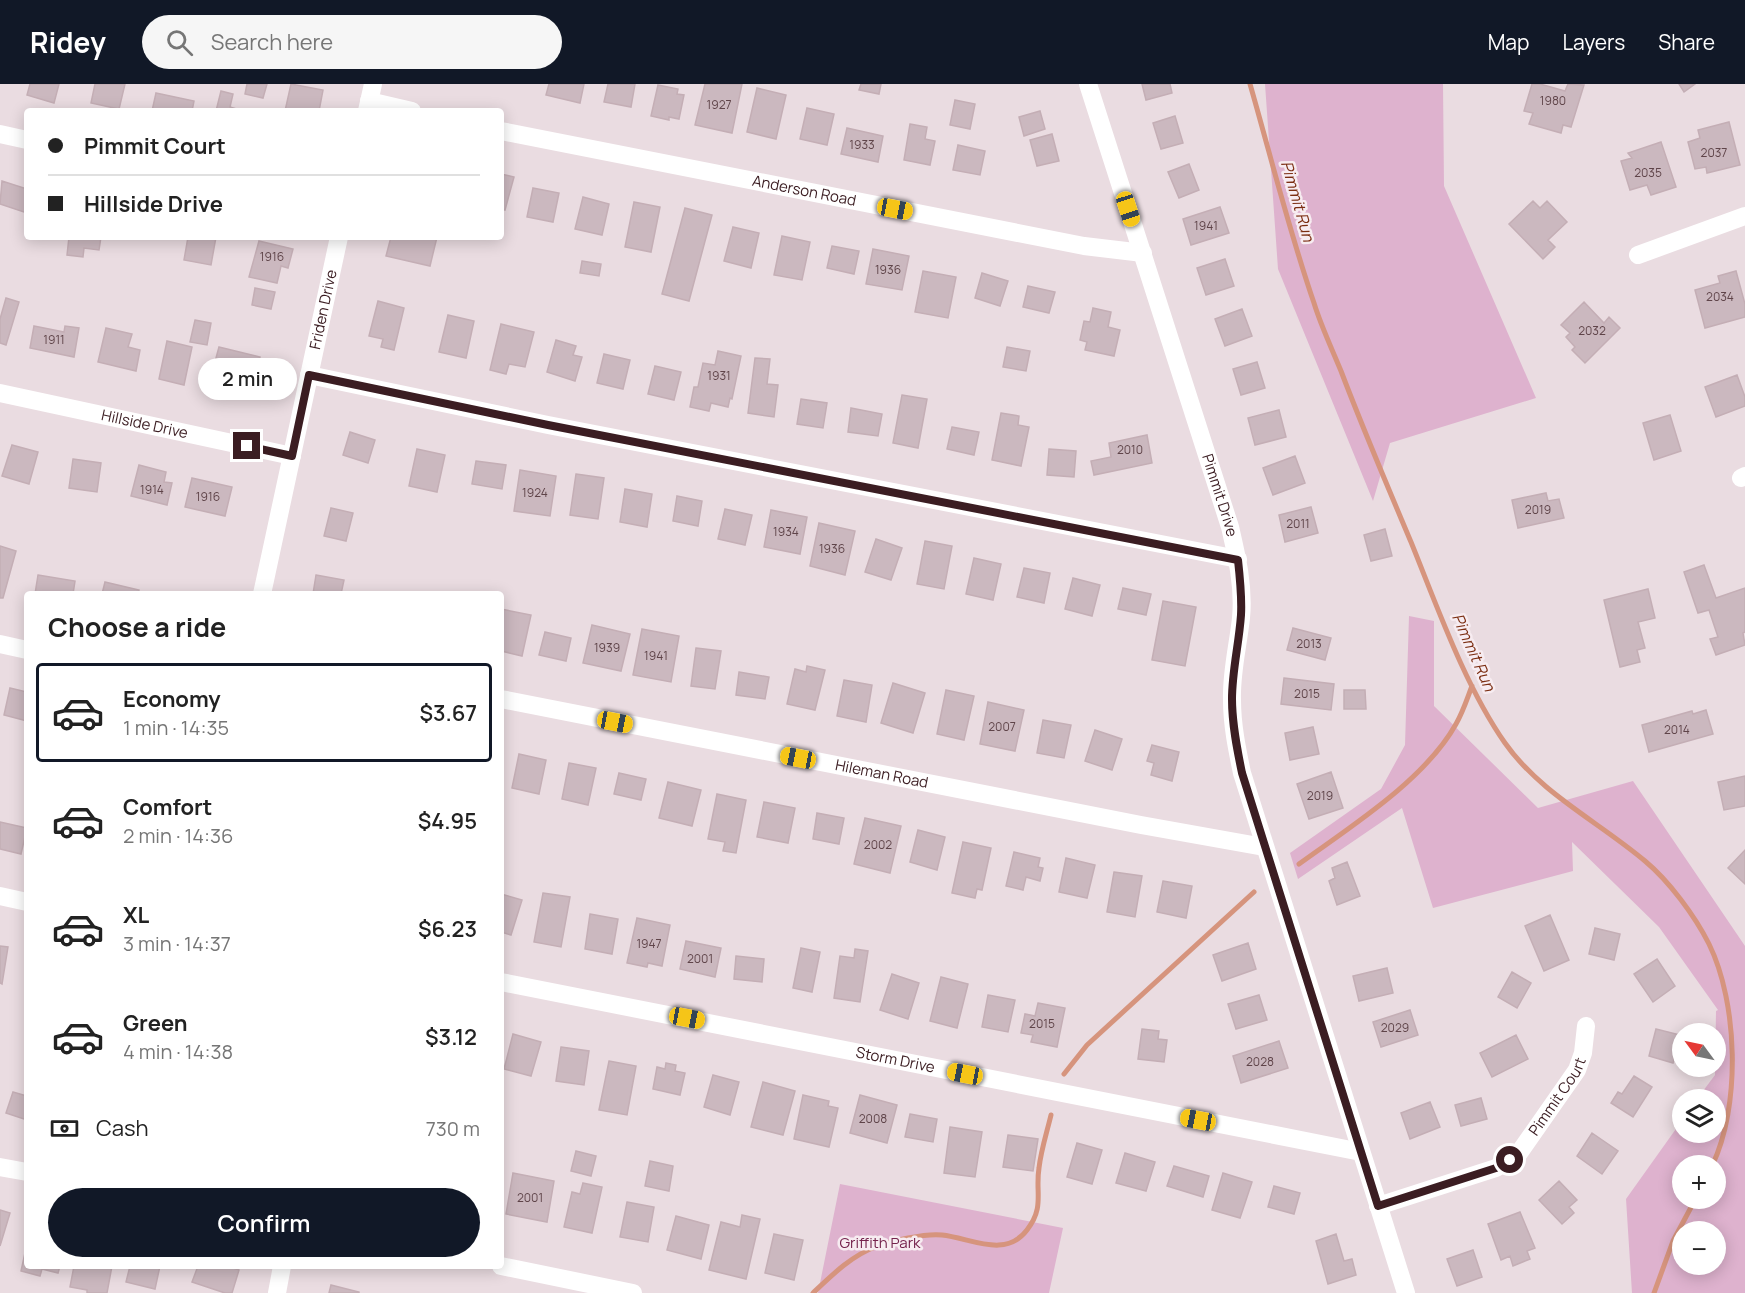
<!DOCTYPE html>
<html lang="en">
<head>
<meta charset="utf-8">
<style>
	:root { --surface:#fff; --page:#f6f6f6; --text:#222; --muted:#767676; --line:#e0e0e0; --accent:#111827 }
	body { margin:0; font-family:Manrope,sans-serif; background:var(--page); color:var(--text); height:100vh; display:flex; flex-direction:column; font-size:22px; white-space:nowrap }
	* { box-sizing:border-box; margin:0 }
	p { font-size:20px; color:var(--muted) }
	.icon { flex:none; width:33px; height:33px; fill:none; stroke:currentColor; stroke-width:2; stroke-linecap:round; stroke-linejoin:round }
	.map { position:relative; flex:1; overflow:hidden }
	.panel { position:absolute; left:24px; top:507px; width:480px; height:678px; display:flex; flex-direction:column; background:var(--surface); border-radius:6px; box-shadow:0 3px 15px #0003 }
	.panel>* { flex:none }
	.hud { position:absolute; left:24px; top:24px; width:480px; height:132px; border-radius:6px; box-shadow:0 3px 15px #0003; display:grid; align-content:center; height:132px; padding:0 24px; background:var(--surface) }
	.needle { width:39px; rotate:303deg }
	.controls { position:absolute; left:1672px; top:939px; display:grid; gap:12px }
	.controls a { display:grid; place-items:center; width:54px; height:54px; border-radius:50%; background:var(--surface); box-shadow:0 3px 15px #0003; font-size:30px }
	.end { position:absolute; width:27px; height:27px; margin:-14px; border:8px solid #3b1d22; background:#fff; box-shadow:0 0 0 3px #fff }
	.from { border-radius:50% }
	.bubble { position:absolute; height:42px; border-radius:21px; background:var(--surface); box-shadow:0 3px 15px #0003; font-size:20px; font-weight:600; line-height:42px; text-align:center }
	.car { position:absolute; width:18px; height:36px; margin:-18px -9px; border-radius:8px; box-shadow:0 0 4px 2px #0007; background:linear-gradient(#f5c518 24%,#345 0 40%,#f5c518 0 76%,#345 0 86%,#f5c518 0) }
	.hud b { display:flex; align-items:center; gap:21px; height:57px; font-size:22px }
	.hud b+b { border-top:2px solid var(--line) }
	.hud i { width:15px; height:15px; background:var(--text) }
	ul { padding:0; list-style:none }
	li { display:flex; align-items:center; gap:18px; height:99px; margin:0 12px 9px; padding:0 12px; border:3px solid transparent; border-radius:6px }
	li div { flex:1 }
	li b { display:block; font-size:22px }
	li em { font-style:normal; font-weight:600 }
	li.current { border-color:var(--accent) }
	li>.icon { width:54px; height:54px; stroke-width:1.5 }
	h2 { padding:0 24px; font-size:27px; line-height:72px }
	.pay { display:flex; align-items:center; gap:15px; height:66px; padding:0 24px; font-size:22px }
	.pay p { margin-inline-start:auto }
	.button { display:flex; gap:12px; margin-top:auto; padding:12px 24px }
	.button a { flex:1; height:69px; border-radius:36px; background:var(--accent); color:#fff; font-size:24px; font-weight:600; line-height:69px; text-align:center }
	header { display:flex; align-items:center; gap:36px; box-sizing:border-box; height:84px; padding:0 30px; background:var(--accent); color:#fff }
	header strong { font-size:28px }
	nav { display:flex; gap:33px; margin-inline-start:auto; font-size:21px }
	.search { width:420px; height:54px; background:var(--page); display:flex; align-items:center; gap:15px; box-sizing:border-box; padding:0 21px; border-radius:33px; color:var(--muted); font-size:22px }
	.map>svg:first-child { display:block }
</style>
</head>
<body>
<header>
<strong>Ridey</strong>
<div class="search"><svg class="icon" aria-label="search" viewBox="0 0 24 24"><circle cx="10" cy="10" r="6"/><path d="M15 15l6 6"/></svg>Search here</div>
<nav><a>Map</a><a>Layers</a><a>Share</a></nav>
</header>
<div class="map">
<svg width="1745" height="1209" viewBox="0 0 1745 1209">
	<rect width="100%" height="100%" fill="#eadce1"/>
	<path fill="#deb2ce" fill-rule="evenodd" d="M1265 0H1443L1444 102 1536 314 1390 359 1373 417 1278 185Z
		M1409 532 1434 537V622L1538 724 1633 697 1745 862V1209H1632L1626 1115 1683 1035V1048H1716V1016L1697 1015 1715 991 1716 927 1718 926 1659 843 1572 758 1573 787 1433 824 1402 724 1298 795 1290 769 1381 705 1405 661ZM1683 1082H1716V1114H1683ZM1683 1148H1716V1180H1683Z
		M840 1100 1063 1144 1049 1209H818Z"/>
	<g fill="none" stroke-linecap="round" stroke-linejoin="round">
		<path stroke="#d6947d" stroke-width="5" d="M1250 0C1271 73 1289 147 1314 219 1321 242 1332 265 1341 287 1363 345 1387 401 1411 458 1437 522 1465 602 1505 659 1540 709 1599 738 1645 777 1669 797 1695 832 1709 860 1738 919 1741 1022 1712 1082
			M1299 780C1350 743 1425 696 1456 640 1463 628 1467 615 1472 602
			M1064 990 1087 961 1254 808
			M813 1209C831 1192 851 1172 875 1163 890 1157 926 1149 942 1151 971 1154 1005 1175 1027 1146 1045 1123 1035 1108 1039 1084 1041 1066 1047 1048 1051 1031
			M1654 1209 1673 1157 1696 1114"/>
	</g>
	<path fill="#cbb8bf" stroke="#c4aeb5" stroke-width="1.5" d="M30 0H59L54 19 27 11Z
		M95 0H125L119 25 91 19Z
		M247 0H267L263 14 245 10Z
		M291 0 323 6 319 27H285Z
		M549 0H584L580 19 546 11Z
		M608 0H635L631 23 604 18Z
		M705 0H742L732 49 695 41Z
		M861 0H881L879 10 859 6Z
		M1142 0H1170L1172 9 1146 16Z
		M1532 0H1540L1565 7 1568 0 1584 1 1571 43 1563 41 1561 49 1529 40 1533 29 1524 27Z
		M1679 0H1695L1684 8Z
		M658 1 678 5 677 10 684 11 679 35 669 33V36L651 32Z
		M757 4 786 11 776 55 747 48Z
		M221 7 233 10 230 23 243 27H216Z
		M156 9 194 17 192 27H152Z
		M955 16 975 20 970 45 950 41Z
		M807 24 834 30 827 61 800 55Z
		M1040 27 1045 45 1024 52 1019 33Z
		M1175 32 1183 59 1161 65 1153 39Z
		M1729 38 1740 81 1707 89 1706 83 1695 85 1688 58 1700 54 1698 46Z
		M910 40 927 43 925 55 935 57 930 81 904 76Z
		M847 44 883 52 878 78 841 70Z
		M1052 50 1059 77 1037 82 1030 56Z
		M1661 58 1676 103 1651 111 1647 101 1630 106 1621 77 1632 74 1628 69Z
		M958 61 985 67 980 91 953 86Z
		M1189 80 1199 106 1179 114 1168 88Z
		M501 90 514 93 505 126 501 125Z
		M2 97 27 105V129L0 120Z
		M533 104 559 109 553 138 527 133Z
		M583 113 609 120 602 151 575 145Z
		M1533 117 1540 124 1547 117 1567 138 1548 156 1555 163 1543 175 1509 140Z
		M634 118 660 123 651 168 625 163Z
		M1220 123 1229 149 1191 161 1183 135Z
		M685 124 712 131 689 217 662 210Z
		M733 143 759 149 751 184 724 177Z
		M782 152 810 158 802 196 774 191Z
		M69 153H101L99 166 84 164 83 173 67 171Z
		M188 153H216L211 181 184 176Z
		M391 153H437L430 182 386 172Z
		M259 157 293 165 288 184 281 182 277 199 249 193Z
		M832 162 859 167 854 190 827 184Z
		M873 165 909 172 902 206 866 200Z
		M1225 175 1234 202 1206 211 1197 184Z
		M582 177 601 180 599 192 580 189Z
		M923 187 956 193 948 234 915 228Z
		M1736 187 1745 220V233L1705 244 1695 206 1720 199 1718 192Z
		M982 189 1008 197 1000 222 975 214Z
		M1028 202 1055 208 1049 229 1023 223Z
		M255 204 275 208 271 225 252 221Z
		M6 214 19 218 6 261 0 259V235Z
		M378 217 404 224 394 266 381 263 383 255 369 252Z
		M1584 218 1604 239 1609 233 1620 244 1585 279 1572 266 1575 263 1566 253 1570 249 1561 241Z
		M1093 224 1111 228 1108 243 1120 246 1114 272 1085 266 1087 258 1080 256 1084 237 1090 238Z
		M1242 225 1252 252 1225 262 1215 235Z
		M448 231 474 237 466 274 439 268Z
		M195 236 211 239 207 261 190 258Z
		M501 240 534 248 525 283 509 280 506 290 490 286Z
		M34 242 64 248 65 242 79 244 74 273 30 264Z
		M106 244 132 250 128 263 140 266 136 287 98 278Z
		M556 256 576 262 573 271 582 273 575 297 547 288Z
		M167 257 192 263 184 301 159 295Z
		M219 263 260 273 250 311 225 305 229 289 213 285Z
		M1007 263 1030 267 1026 287 1003 283Z
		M718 267 741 272 732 315 730 314 728 323 711 319 709 327 690 323 694 303H698L703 279 715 281Z
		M604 270 630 276 623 305 597 299Z
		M755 274 770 275 767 300 778 301 774 333 748 329Z
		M1257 278 1265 304 1241 311 1233 285Z
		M655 282 681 288 674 316 648 310Z
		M1737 291 1745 313V322L1716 333 1705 303Z
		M902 311 927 315 918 364 893 359Z
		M801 315 827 319 823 344 797 340Z
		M851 324 882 330 878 352 848 348Z
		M1279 326 1286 353 1255 361 1248 334Z
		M1001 329 1019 332 1018 341 1029 343 1021 382 992 376Z
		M1670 331 1681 367 1654 376 1643 339Z
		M952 343 979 348 974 371 947 365Z
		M350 348 375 356 368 379 343 371Z
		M1147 351 1152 379 1094 391 1091 377 1111 373 1109 359Z
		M12 361 38 368 29 400 2 392Z
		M417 365 445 371 437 408 409 402Z
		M1049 365 1076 367 1074 393 1047 391Z
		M1295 372 1305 399 1273 411 1263 384Z
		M73 375 101 379 97 408 69 404Z
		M476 377 506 381 502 405 472 400Z
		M139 381 166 388 164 398 172 399 167 421 131 412Z
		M520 386 556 392 550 432 514 427Z
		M576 390 604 394 598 435 570 431Z
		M192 394 232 403 225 432 185 423Z
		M625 405 652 410 647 443 620 438Z
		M1546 409 1548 417 1559 415 1564 434 1518 444 1512 416Z
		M677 412 702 417 698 442 673 437Z
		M1311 423 1318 449 1285 458 1279 431Z
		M331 424 353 429 346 457 324 452Z
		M725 425 752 431 745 461 718 455Z
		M771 426 807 433 800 470 764 463Z
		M819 439 855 447 845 491 810 482Z
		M1385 445 1392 472 1371 477 1364 451Z
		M876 455 902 464 891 496 865 488Z
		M925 457 952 462 944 505 917 500Z
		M0 462 16 467 3 514H0Z
		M974 474 1001 480 993 516 966 510Z
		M1704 481 1716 514 1745 504V548L1743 549 1745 561 1716 571 1710 555 1718 553 1709 526 1698 529 1684 488Z
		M1024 484 1050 489 1044 519 1017 513Z
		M38 491 75 497 73 510H35Z
		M316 491 344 496 341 510H313Z
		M1073 494 1100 501 1092 532 1065 525Z
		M105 498 139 506 138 510H102Z
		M1123 504 1151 510 1146 531 1118 525Z
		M1648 505 1655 534 1638 538 1645 564 1637 566 1640 578 1620 583 1604 516Z
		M1163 517 1196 523 1185 582 1152 576Z
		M501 525 531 531 522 572 501 567Z
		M592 541 630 550 621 587 583 579Z
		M1293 544 1331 554 1325 576 1287 566Z
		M642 545 679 552 671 598 633 591Z
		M545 548 571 554 566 577 539 571Z
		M696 564 721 567 715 605 691 602Z
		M807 582 825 586 815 626 787 620 795 585 806 588Z
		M739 588 769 593 765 615 736 611Z
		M1284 594 1334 600 1331 626 1281 620Z
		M844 596 872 601 866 638 837 632Z
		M893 599 925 609 913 649 881 639Z
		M10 604 27 608V637L4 631Z
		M946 606 974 612 964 656 937 650Z
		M1344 606H1365L1366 625H1344Z
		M988 618 1024 626 1015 667 980 660Z
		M1706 626 1713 650 1649 668 1642 641 1692 627 1693 630Z
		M1043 636 1071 641 1064 674 1037 669Z
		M1313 643 1319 670 1290 676 1285 649Z
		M1095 646 1122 655 1112 686 1085 677Z
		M1152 661 1179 668 1172 697 1151 691 1154 679 1147 677Z
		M519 670 546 676 539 710 512 704Z
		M569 679 596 684 588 721 562 715Z
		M1331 688 1343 724 1309 735 1297 700Z
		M619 689 646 695 641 716 614 710Z
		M1745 692V722L1724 726 1718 698Z
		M668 698 701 706 692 742 659 734Z
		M717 710 746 716 736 769 723 767 725 758 708 755Z
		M764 718 795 724 788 759 757 753Z
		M817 729 844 734 839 760 813 755Z
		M865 734 901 742 890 789 854 780Z
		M0 738 27 744 21 770 0 765Z
		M918 746 945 753 937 786 910 778Z
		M963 758 991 764 982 806 977 805 975 814 952 809Z
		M1745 766V800L1728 784Z
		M1014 768 1040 774 1038 783 1043 784 1040 797 1026 793 1023 806 1006 802Z
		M1066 774 1095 781 1087 814 1059 808Z
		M1347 778 1360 812 1337 821 1329 797 1335 794 1332 784Z
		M1114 788 1142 792 1135 833 1107 828Z
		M1163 797 1192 802 1186 834 1157 828Z
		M543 809 570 813 561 863 534 858Z
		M501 810 522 816 511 851 501 848Z
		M590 830 618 835 612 870 585 865Z
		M1550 831 1569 876 1544 887 1525 842Z
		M637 834 670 841 662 882 648 879 647 883 627 879Z
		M1595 844 1620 850 1614 876 1589 870Z
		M686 857 721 864 715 893 680 885Z
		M1248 859 1256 885 1222 897 1213 871Z
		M0 862 8 863 2 900 0 899Z
		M801 864 820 868 812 908 793 904Z
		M855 865 868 867 860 918 834 914 840 872 854 874Z
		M736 872 764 875 762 898 734 895Z
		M1657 875 1675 902 1653 918 1634 890Z
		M1387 884 1393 909 1359 917 1353 892Z
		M1512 888 1531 899 1517 924 1498 913Z
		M892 890 919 899 908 935 880 926Z
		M941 893 968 900 957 944 930 937Z
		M988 911 1015 916 1008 948 982 943Z
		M1259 911 1267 936 1236 945 1228 920Z
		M1038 919 1065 924 1057 963 1031 958 1033 951 1021 949 1025 930 1035 932Z
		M1410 926 1418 951 1381 963 1373 938Z
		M1142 945 1159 947 1158 955 1167 956 1164 978 1138 975Z
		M1656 945 1680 951 1673 979 1649 972Z
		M513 950 541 958 531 992 504 985Z
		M1516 951 1528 975 1492 993 1480 969Z
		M1279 957 1288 984 1241 999 1233 972Z
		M561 963 589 967 584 1001 556 997Z
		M609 977 636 982 627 1031 599 1026Z
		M666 979 676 981 675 987 685 989 680 1011 653 1005 657 983 665 985Z
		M713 991 739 998 730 1031 704 1023Z
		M1634 992 1652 1003 1633 1033 1611 1019 1618 1008 1622 1010Z
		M763 998 795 1007 783 1051 751 1043Z
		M13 1008 27 1012V1036L6 1029Z
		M803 1011 829 1017 828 1022 838 1024 829 1063 794 1055Z
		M860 1011 897 1021 887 1059 850 1049Z
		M1481 1014 1487 1035 1461 1042 1455 1021Z
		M1430 1018 1440 1043 1410 1055 1401 1029Z
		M910 1030 937 1035 933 1058 905 1053Z
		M950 1043 982 1048 975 1093 944 1089Z
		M1592 1049 1618 1067 1602 1090 1577 1072Z
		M1008 1051 1038 1055 1033 1087 1003 1083Z
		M1077 1059 1102 1066 1092 1100 1067 1093Z
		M576 1067 596 1072 591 1092 571 1087Z
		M1125 1069 1155 1078 1146 1107 1116 1099Z
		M650 1077 673 1082 669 1107 645 1102Z
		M1174 1082 1209 1092 1203 1113 1167 1102Z
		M513 1089 554 1097 547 1138 506 1130Z
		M1223 1089 1252 1098 1240 1134 1212 1126Z
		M1559 1097 1577 1116 1569 1123 1574 1129 1562 1140 1539 1116Z
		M583 1099 602 1103 592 1149 564 1143 572 1108 580 1110Z
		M1274 1102 1300 1109 1294 1130 1268 1123Z
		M627 1118 654 1123 648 1158 620 1153Z
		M0 1126 10 1129 0 1162Z
		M1520 1128 1535 1164 1527 1167 1530 1175 1513 1182 1510 1172 1501 1176 1488 1140Z
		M742 1131 760 1135 746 1195 709 1186 721 1138 740 1143Z
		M676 1132 709 1141 701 1175 667 1166Z
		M774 1150 803 1156 794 1196 765 1189Z
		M1336 1150 1344 1177 1352 1175 1356 1191 1328 1200 1316 1157Z
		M27 1160V1182H60L58 1189 42 1185 40 1192 21 1187Z
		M1473 1166 1482 1193 1457 1202 1447 1175Z
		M74 1182H112L107 1209H87V1206L70 1203Z
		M130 1182H160L155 1205 126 1198Z
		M198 1182H228L239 1186 232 1209H225L192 1198Z
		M331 1201 359 1208V1209H329Z"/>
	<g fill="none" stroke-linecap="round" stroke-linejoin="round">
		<g stroke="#fff" stroke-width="18">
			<path id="s1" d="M1088 0 1230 443C1237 473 1244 503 1241 534 1238 562 1231 589 1232 616 1232 641 1237 665 1242 689L1406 1209"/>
			<path d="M369 17 412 27"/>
			<path d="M367 27 373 0"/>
			<path id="s2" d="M501 47 1084 162 1143 169"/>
			<path d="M0 50 27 56"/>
			<path d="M1638 171 1745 132"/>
			<path d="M309 291 548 341 1238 475"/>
			<path id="s3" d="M0 309 292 372"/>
			<path d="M1741 394 1745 392"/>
			<path id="s4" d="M262 510 339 153"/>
			<path d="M0 560 27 566"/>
			<path id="s5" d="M501 615 1141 741 1264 763"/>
			<path d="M0 812 27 818"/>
			<path id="s6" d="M501 898 1361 1068"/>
			<path d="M0 1083 27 1088"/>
			<path id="s7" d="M1378 1122 1496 1084 1519 1069 1577 986 1583 969 1586 942"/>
			<path d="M501 1182 633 1209"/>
			<path d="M277 1209 282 1182"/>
		</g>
	</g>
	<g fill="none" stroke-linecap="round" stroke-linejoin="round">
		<path stroke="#3b1d22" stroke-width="8" d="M247 362 292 372 309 291 548 341 1238 476C1240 494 1242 513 1241 531 1239 560 1232 587 1232 615 1232 640 1237 665 1242 689L1378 1122 1496 1084 1510 1076"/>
	</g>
	<g text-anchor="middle" stroke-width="5" stroke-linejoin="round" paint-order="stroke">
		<g font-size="12" fill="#5f4449">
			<text x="1553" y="21">1980</text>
			<text x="719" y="25">1927</text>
			<text x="862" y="65">1933</text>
			<text x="1714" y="73">2037</text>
			<text x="1648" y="93">2035</text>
			<text x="1206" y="146">1941</text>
			<text x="272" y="177">1916</text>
			<text x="888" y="190">1936</text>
			<text x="1720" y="217">2034</text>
			<text x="1592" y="251">2032</text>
			<text x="54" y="260">1911</text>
			<text x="719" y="296">1931</text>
			<text x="1130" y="370">2010</text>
			<text x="152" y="410">1914</text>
			<text x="535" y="413">1924</text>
			<text x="208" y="417">1916</text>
			<text x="1538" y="430">2019</text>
			<text x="1298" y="444">2011</text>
			<text x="786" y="452">1934</text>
			<text x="832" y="469">1936</text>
			<text x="1309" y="564">2013</text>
			<text x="607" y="568">1939</text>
			<text x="656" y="576">1941</text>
			<text x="1307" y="614">2015</text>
			<text x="1002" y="647">2007</text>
			<text x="1677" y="650">2014</text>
			<text x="1320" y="716">2019</text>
			<text x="878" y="765">2002</text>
			<text x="649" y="864">1947</text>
			<text x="700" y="879">2001</text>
			<text x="1042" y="944">2015</text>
			<text x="1395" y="948">2029</text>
			<text x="1260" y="982">2028</text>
			<text x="873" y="1039">2008</text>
			<text x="530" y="1118">2001</text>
		</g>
		<g font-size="15" fill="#3b1d22" stroke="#f7ecf1">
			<text dy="5" stroke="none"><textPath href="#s2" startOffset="309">Anderson Road</textPath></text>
			<text dy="5" stroke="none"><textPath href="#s4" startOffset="291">Friden Drive</textPath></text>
			<text dy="5" stroke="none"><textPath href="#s3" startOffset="148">Hillside Drive</textPath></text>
			<text dy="5" stroke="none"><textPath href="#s1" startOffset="432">Pimmit Drive</textPath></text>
			<text dy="5" stroke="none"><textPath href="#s5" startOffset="388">Hileman Road</textPath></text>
			<text dy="5" stroke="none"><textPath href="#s6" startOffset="402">Storm Drive</textPath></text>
			<text dy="5" stroke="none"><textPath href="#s7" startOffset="220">Pimmit Court</textPath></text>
		</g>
		<g font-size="15" fill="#75234d" stroke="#f7ecf1">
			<text x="880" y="1164">Griffith Park</text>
		</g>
		<g font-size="16" font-style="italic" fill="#7b2e12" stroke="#f7ecf1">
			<text transform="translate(1298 117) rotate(74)" y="6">Pimmit Run</text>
			<text transform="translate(1474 568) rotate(66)" y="6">Pimmit Run</text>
		</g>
	</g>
</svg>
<div class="controls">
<a><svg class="needle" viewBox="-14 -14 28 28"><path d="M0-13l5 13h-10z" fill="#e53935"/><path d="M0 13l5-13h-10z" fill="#767676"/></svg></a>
<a><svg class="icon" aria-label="layers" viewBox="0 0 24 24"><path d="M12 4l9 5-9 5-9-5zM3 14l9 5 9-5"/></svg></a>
<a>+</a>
<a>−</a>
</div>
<i class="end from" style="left:1510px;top:1076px"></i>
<i class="end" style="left:247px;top:362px"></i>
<div class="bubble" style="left:198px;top:274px;width:99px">2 min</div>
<i class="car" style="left:895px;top:125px;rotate:101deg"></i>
<i class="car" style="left:1128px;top:125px;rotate:162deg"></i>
<i class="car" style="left:615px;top:638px;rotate:101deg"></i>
<i class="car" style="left:798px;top:674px;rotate:281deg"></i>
<i class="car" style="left:687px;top:934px;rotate:101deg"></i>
<i class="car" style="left:965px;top:990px;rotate:281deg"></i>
<i class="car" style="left:1198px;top:1036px;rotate:281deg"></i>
<div class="hud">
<b><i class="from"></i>Pimmit Court</b>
<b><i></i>Hillside Drive</b>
</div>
<section class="panel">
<h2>Choose a ride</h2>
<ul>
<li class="current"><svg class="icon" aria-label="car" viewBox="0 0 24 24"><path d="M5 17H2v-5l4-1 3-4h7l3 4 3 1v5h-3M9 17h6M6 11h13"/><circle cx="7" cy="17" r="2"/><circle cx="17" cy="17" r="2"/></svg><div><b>Economy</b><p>1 min · 14:35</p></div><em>$3.67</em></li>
<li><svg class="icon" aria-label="car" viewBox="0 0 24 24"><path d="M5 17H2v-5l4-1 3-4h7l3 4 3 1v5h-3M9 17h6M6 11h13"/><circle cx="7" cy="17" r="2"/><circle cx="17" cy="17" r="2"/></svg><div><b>Comfort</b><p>2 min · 14:36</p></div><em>$4.95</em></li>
<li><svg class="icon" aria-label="car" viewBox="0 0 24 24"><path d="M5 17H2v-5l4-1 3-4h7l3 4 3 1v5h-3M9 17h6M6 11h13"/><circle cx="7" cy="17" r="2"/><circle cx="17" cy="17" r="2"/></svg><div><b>XL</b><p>3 min · 14:37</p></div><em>$6.23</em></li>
<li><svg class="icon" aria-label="car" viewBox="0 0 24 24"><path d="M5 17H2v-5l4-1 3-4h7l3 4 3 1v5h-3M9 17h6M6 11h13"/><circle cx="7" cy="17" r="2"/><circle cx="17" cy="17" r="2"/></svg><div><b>Green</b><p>4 min · 14:38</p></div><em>$3.12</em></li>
</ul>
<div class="pay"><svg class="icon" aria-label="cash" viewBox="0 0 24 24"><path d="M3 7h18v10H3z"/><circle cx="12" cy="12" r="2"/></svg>Cash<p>730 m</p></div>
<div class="button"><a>Confirm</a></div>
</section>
</div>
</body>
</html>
